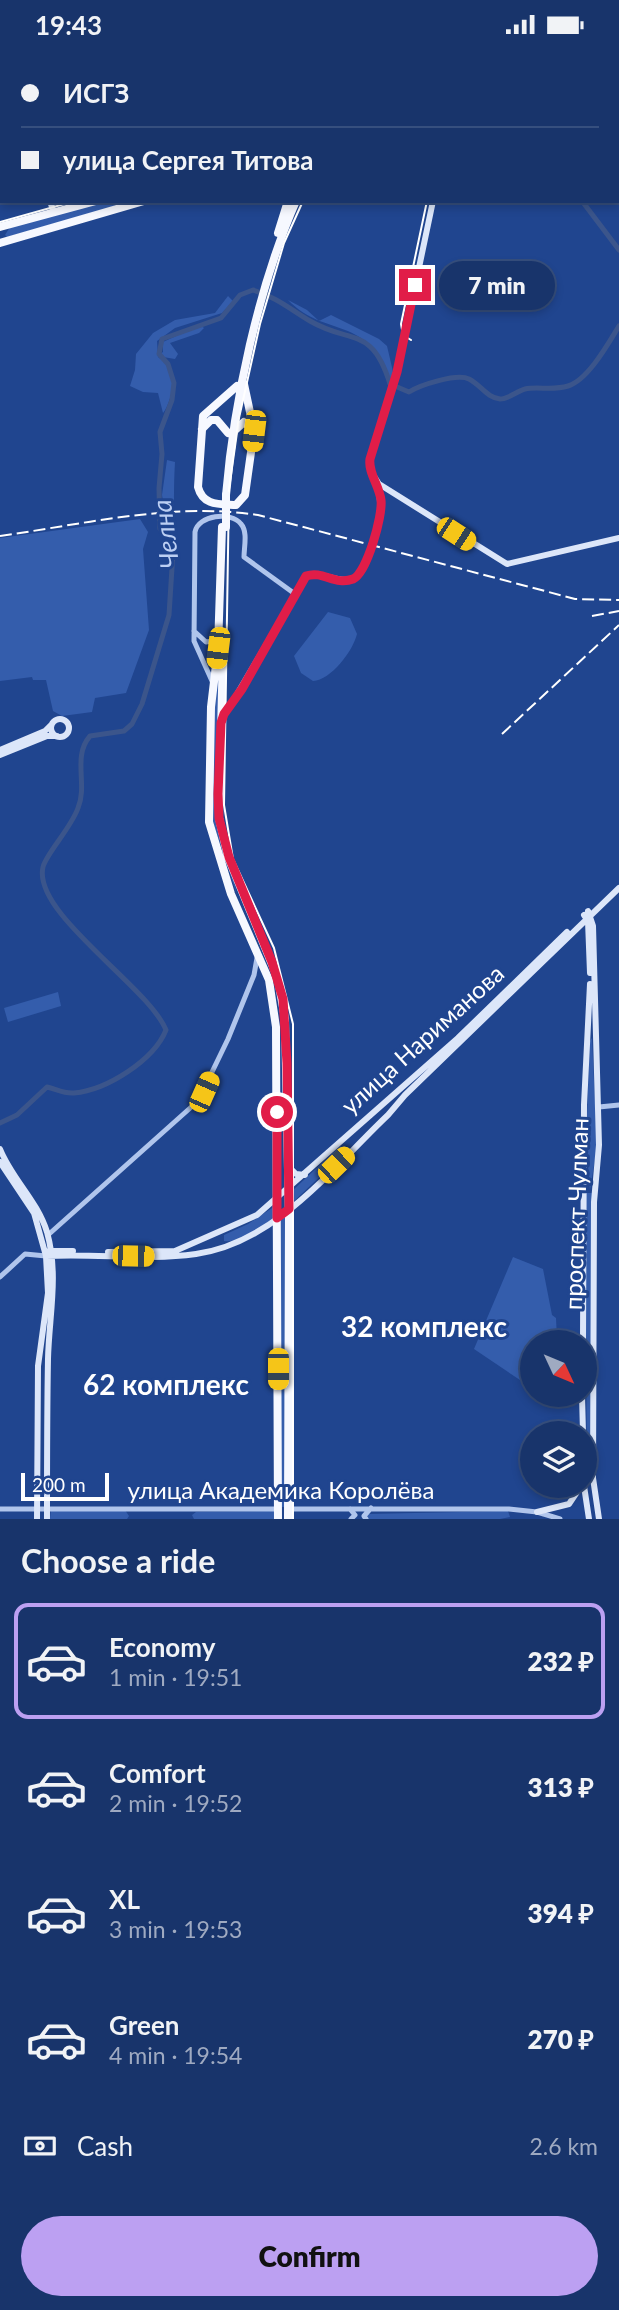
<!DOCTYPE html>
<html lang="en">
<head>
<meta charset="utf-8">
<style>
	:root { --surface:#18346b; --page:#253f73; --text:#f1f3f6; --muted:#9faac1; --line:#364f7e; --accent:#bca0f2 }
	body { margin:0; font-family:Lato,sans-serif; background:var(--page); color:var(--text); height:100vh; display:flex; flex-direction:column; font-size:26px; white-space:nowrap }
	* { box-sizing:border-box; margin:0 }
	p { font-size:23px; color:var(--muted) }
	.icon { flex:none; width:38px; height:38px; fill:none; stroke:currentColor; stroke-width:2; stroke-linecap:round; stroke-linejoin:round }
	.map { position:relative; height:1470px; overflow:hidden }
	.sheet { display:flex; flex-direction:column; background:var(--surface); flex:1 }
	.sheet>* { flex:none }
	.guide { position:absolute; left:0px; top:0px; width:620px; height:154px; box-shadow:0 4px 10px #0003,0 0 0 2px var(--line); display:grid; align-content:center; height:154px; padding:0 21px; background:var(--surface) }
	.needle { width:46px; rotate:134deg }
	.fabs { position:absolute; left:520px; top:1281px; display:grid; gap:14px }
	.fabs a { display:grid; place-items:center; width:77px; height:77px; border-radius:50%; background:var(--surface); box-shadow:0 4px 10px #0003,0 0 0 2px var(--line); font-size:35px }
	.scale { position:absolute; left:21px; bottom:18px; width:88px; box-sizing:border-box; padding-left:7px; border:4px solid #fff; border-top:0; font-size:19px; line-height:24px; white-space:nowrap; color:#fff; -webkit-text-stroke:5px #20458f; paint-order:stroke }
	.end { position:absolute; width:32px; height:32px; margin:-16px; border:9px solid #e11d48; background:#fff; box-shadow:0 0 0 4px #fff }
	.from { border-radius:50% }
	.bubble { position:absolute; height:49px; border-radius:24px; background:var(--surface); box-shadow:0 4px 10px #0003,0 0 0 2px var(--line); font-size:23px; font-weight:800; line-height:49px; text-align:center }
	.car { position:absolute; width:21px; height:42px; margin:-21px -10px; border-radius:9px; box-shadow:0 0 5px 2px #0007; background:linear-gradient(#f5c518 24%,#345 0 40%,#f5c518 0 76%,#345 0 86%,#f5c518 0) }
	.guide b { display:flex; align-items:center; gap:24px; height:66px; font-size:26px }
	.guide b+b { border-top:2px solid var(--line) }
	.guide i { width:18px; height:18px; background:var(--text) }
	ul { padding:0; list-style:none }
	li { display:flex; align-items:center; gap:21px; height:116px; margin:0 14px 10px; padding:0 7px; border:4px solid transparent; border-radius:14px }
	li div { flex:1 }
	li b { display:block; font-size:26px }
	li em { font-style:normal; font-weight:800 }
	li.selected { border-color:var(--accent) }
	li>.icon { width:63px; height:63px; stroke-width:1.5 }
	h2 { padding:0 21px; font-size:32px; line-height:84px }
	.pay { display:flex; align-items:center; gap:18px; height:77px; padding:0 21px; font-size:26px }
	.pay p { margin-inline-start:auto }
	.primary-button { display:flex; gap:14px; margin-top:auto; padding:14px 21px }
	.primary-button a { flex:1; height:80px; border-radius:42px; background:var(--accent); color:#111; font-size:28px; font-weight:800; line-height:80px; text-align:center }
	.status { display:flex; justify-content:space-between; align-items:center; height:49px; padding:0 35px; background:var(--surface); direction:ltr }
	.status svg { height:19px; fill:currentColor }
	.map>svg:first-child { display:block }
</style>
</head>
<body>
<div class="status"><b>19:43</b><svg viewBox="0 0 49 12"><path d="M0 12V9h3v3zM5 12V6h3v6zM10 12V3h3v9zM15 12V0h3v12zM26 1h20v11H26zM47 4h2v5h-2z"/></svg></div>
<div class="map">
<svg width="619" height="1470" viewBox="0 0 619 1470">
	<rect width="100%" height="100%" fill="#20458f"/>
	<path fill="#345dac" d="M108 152 115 157 7 188 5 186 10 178Z
		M228 247 233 252 222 264 175 279 157 292 158 308C162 311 169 316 171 320 177 330 169 358 163 364L158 344 143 343 130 337 135 321 136 305 153 284 175 271 215 264Z
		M288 251 307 261 319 272 331 266 379 290 387 297 394 327 391 332C368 265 326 290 288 251Z
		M200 276 204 279 199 284 170 294 178 305 175 310 163 308 160 305 163 303V293Z
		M167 411 175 413C174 430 174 443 174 460L165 464 162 446Z
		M140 470 148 483 143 500 149 581 126 644 95 649 92 663 62 667 53 662 46 631H33L32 628 0 632V489Z
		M328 563 350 569 357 585C353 602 331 631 313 632L301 624 294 607Z
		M221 602 217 757 237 846 212 770 214 659Z
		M58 943 61 957 8 973 4 959Z
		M592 989 597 1098 590 1141 586 1091 590 992Z
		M340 1097 346 1100 345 1104 292 1154 291 1143Z
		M586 1144H592V1299H586Z
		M275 1157V1168C262 1177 239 1195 224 1192V1186L248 1175Z
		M286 1167 285 1458H280V1181L281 1171Z
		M513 1208 543 1220 552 1266 556 1269 557 1290 560 1292 532 1293V1336L526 1335 474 1300Z
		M586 1304H591L590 1422H587Z
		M51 1461H125L129 1467 127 1470H50Z
		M276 1462V1470H194L192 1466 196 1463Z
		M508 1462 510 1468 500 1470H368L367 1465Z"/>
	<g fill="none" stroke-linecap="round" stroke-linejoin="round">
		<path stroke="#3b558b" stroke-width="5" d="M582 152 619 201
			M0 1074 17 1066 47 1038C56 1040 64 1045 74 1044 107 1041 154 1011 166 981 149 938 32 864 43 818 46 805 71 779 78 759 88 735 72 708 90 687L124 682 132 675 142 655 169 566 173 503 171 493 160 480 159 439 162 405 160 383 172 351 174 334 168 315 159 305 162 290 221 269 240 246 253 241C276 248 290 260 310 272 351 296 372 276 390 335L409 343C420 336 457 324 469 330 481 336 487 349 500 350 509 350 517 342 525 340 538 337 552 342 568 337 588 331 608 295 619 277"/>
		<path stroke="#b0c5ec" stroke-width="5" d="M187 0 188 2
			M194 582 206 593 212 592 217 585
			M212 632 194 592 195 483C198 466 231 462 241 475 248 483 244 498 244 508L295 545
			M223 668 306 527C325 520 338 537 358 527 374 500 387 462 375 432
			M599 1058 619 1056
			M48 1186 198 1052 228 990 254 926 257 909
			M0 1228 25 1205 46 1207
			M0 1460H278
			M288 1460H509L537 1463 560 1470
			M350 1460 355 1466 351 1470
			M366 1470 364 1467 371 1459"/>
		<path stroke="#dce6f9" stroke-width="6" d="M3 0V2
			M441 2V0
			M50 152 54 164
			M433 152 397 323 370 410V421L379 435 507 515 619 489
			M51 679a9 9 0 1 1 18 0a9 9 0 1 1-18 0Z
			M0 701 45 682 51 676
			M0 706 47 687H57
			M588 862 593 877 599 1096 594 1153 593 1429 599 1470
			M584 866 588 872 590 924
			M0 1100C12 1130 37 1151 47 1183 59 1226 49 1267 48 1310 47 1363 47 1417 47 1470
			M0 1113 34 1164 46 1207 48 1244 38 1317 37 1470
			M289 1118 296 1125 305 1126
			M49 1202H73
			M108 1203 175 1202 257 1166 458 989 567 883
			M46 1207C96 1204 146 1212 196 1205 276 1194 333 1118 388 1066L405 1046 619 839
			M583 1293 584 1056 590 935
			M584 1302 590 1301 593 1305
			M582 1346 583 1384
			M584 1437 589 1470
			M537 1463 569 1455 581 1437"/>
		<path stroke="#f6f8ff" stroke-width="8" d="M370 2 371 0
			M383 2 384 0
			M0 178 96 152
			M278 184 288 152
			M0 194 144 152
			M237 337 203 367 198 438C203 457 219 455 236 456L245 446 254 382 244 335
			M202 380 211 371H217L228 384
			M233 383 244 373 254 382
			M226 446C234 352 258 239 296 152
			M222 478 218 599 211 658 209 773 231 845 269 931 276 978 278 1470
			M223 600 219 769 228 808 278 930 285 970 289 1171 288 1470"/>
		<path stroke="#fff" stroke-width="2" d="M438 0V2
			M362 2 363 0
			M394 2 395 0
			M0 173 75 152
			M411 291 403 286 401 275 427 152
			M293 1470V975L274 899 233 810 224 756 229 440 239 369 260 275 284 194 303 152"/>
		<path stroke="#fff" stroke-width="2" stroke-dasharray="12 5" stroke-linecap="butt" d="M0 487C85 475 173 453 258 466L575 550 619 551
			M592 567 619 562
			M502 685 619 576"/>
		<path stroke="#f6f8ff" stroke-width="8" d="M226 478V446"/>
	</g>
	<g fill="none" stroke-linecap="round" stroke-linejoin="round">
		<path stroke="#e11d48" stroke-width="9" d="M277 1063V1169L289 1160 287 1014 283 950 272 913 229 808 219 769 218 745 221 674 224 665 242 640 306 527C323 521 335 537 353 530 367 524 383 466 381 451 379 436 368 424 370 410L397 323 415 236"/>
	</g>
	<g text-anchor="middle" stroke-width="6" stroke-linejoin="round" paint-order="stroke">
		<g font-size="24" fill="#fff" stroke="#20458f">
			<text transform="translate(423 991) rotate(-42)" y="8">улица Нариманова</text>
			<text transform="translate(577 1165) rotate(-88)" y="8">проспект Чулман</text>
			<text x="281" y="1450">улица Академика Королёва</text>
		</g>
		<g font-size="26" font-style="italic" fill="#bccff3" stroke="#20458f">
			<text transform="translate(166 485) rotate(-97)" y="9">Челна</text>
		</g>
		<g font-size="28" font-weight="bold" fill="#fff" stroke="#20458f">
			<text x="424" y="1288">32 комплекс</text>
			<text x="166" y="1346">62 комплекс</text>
		</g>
	</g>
</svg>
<div class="fabs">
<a><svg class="needle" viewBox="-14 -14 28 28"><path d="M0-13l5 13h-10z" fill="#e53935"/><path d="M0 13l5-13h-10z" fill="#9faac1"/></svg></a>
<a><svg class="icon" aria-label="layers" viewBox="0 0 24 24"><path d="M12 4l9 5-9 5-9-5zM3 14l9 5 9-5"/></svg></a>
</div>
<div class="scale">200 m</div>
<i class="end from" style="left:277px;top:1063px"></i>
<i class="end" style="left:415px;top:236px"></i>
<div class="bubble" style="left:439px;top:212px;width:116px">7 min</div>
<i class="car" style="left:254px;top:382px;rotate:187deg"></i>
<i class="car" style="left:456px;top:485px;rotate:123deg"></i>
<i class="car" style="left:218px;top:599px;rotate:187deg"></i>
<i class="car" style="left:204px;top:1043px;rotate:24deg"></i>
<i class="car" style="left:336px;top:1116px;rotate:46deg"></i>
<i class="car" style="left:133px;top:1207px;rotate:91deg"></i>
<i class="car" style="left:278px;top:1320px;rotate:180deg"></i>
<div class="guide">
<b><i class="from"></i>ИСГЗ</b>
<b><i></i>улица Сергея Титова</b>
</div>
</div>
<section class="sheet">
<h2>Choose a ride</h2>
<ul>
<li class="selected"><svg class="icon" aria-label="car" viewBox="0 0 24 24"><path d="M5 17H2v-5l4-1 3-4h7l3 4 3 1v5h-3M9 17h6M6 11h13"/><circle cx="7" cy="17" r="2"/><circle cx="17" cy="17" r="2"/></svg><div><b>Economy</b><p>1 min · 19:51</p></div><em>232 ₽</em></li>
<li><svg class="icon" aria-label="car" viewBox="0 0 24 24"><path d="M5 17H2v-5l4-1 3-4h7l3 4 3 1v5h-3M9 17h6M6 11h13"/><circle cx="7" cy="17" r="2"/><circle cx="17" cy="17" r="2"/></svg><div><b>Comfort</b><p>2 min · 19:52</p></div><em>313 ₽</em></li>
<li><svg class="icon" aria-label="car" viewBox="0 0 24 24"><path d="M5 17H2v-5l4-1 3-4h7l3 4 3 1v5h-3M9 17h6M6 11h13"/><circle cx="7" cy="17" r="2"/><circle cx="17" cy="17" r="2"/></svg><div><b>XL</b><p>3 min · 19:53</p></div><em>394 ₽</em></li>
<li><svg class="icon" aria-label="car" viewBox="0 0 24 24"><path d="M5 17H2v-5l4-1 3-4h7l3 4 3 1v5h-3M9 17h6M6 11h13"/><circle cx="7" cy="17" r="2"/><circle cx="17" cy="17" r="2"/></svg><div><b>Green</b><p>4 min · 19:54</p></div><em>270 ₽</em></li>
</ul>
<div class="pay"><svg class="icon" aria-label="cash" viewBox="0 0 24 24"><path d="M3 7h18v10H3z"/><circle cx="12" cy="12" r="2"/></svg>Cash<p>2.6 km</p></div>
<div class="primary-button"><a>Confirm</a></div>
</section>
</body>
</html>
